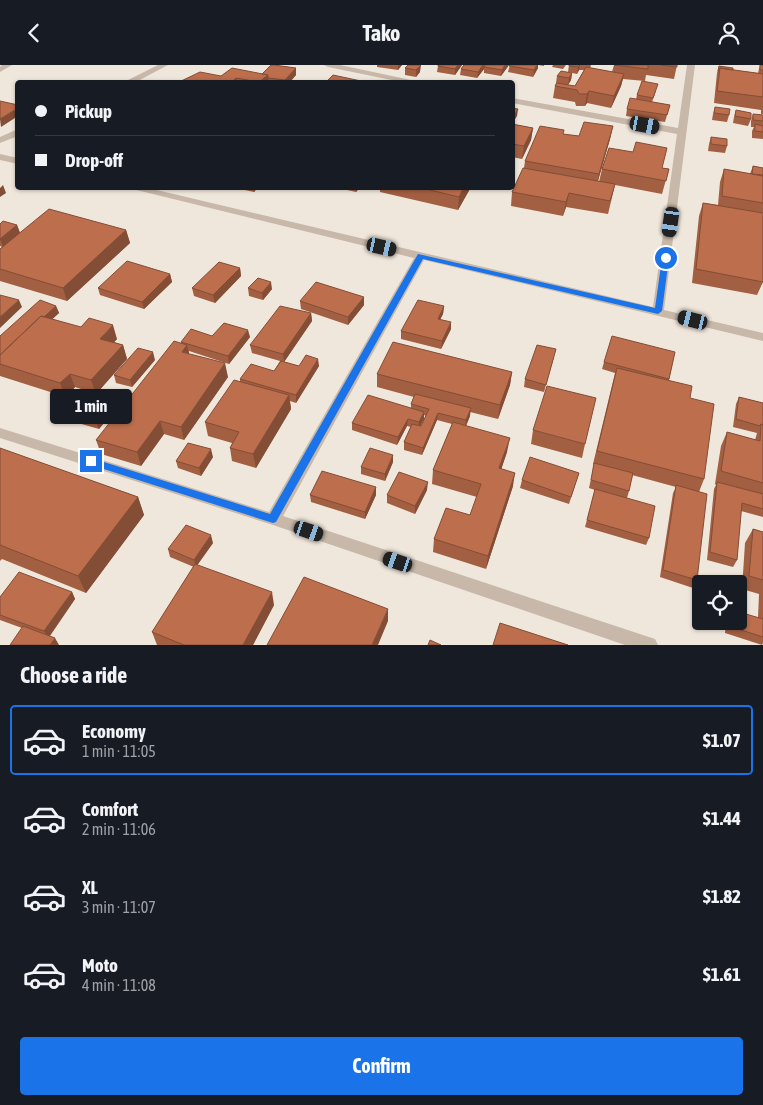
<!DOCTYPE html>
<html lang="en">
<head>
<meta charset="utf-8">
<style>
	:root { --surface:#171b24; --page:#242831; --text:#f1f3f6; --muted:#9ea1a6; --line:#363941; --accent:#1a73e8 }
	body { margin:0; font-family:"Asap Condensed",sans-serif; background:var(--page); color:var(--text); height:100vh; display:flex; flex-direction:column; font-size:19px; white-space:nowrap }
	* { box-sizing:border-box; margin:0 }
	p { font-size:16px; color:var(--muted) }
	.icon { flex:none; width:28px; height:28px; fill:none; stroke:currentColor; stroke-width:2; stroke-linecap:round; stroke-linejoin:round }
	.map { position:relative; height:580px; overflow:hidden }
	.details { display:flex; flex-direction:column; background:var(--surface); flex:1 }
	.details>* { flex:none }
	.guide { position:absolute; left:15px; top:15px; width:500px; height:110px; border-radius:5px; box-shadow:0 1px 4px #0004; display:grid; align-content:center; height:110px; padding:0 20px; background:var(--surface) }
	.controls { position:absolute; left:692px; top:510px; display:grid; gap:10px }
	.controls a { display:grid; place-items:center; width:55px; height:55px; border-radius:5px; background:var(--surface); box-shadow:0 1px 4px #0004; font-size:25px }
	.end { position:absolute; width:22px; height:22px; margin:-11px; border:6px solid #1a73e8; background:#fff; box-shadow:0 0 0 2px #fff }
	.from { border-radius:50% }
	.bubble { position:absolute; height:35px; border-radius:5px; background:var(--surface); box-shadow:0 1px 4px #0004; font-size:16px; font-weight:700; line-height:35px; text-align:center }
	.car { position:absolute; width:15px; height:30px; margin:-15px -8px; border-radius:6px; box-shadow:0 0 4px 1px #0007; background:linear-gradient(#222 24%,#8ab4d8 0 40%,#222 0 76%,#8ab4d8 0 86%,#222 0) }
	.guide b { display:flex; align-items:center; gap:18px; height:48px; font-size:19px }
	.guide b+b { border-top:1px solid var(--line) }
	.guide i { width:12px; height:12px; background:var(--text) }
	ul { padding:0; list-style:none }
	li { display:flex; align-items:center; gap:15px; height:70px; margin:0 10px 8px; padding:0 10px; border:2px solid transparent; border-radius:5px }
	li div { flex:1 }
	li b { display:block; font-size:19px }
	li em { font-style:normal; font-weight:700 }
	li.current { border-color:var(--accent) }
	li>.icon { width:45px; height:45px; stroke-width:1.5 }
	h2 { padding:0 20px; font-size:22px; line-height:60px }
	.button { display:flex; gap:10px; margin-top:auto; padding:10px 20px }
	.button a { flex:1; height:58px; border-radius:5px; background:var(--accent); color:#fff; font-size:20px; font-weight:700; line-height:58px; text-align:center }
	header { display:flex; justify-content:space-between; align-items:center; height:65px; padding:0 20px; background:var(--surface); font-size:22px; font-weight:700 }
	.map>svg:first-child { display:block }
</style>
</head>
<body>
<header><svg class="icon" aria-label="back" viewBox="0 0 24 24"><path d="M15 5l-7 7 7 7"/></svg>Tako<svg class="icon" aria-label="person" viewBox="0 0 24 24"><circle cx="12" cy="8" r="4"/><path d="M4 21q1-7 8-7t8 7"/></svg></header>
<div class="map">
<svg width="763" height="580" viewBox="0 0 763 580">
	<rect width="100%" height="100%" fill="#f0e7dc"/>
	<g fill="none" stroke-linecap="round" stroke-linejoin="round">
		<path fill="#c7b8a9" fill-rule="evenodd" d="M2 0H12L0 7V2Z
			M158 0H168L134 18H122Z
			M324 0H340L425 18H406L328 2Z
			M687 0H695L664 245 763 268V276L424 195 283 451 649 572 655 574 658 580H625L273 460 0 373V363L269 447 414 193 124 122H144L653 242 677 69 512 38V33L678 63Z
			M18 64V71L0 78V72Z
			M0 89 18 93V99L0 95Z"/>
	</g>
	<path fill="#a25f42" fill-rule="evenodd" d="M377 0H402L398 5 377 2Z
		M408 0 420 7 416 12 405 10V3Z
		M462 0 455 10 437 7 438 1Z
		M464 0H509L501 11 484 8V4L477 13 460 10 461 4Z
		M510 0H544V1L538 0V3L533 12 508 7Z
		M553 0H566L563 4 552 2Z
		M569 0H591L590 3 612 7 614 0H611H677L674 14 646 10 645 16 623 14 621 21 611 43 587 38 585 41H576L575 37 553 33 555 21 556 18 557 11 572 8 571 15 568 20 575 21 584 5H579L577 9 568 7Z
		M760 0H763V49H761V45L714 38 717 8 719 1 733 5 758 8Z
		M296 3V10L289 18H177L221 11 262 9Z
		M656 26 652 37 670 40 665 57 626 51 627 44 636 34 637 30Z
		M715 42 729 50 727 57 712 55 713 49Z
		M736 45 751 54 748 61 733 58 734 52Z
		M753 49 763 50V74L752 73V66L754 62H751V56Z
		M512 59 533 63 531 75 522 94 512 92Z
		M613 61 610 74 598 116 599 117 602 104 662 103 669 104 662 129 615 120 608 149 566 142 563 151 511 141 512 127 524 103 525 96 563 69 579 71Z
		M711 72 727 81 725 88 708 86 709 79Z
		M753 101 763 103V217L757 230 692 218 699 151 703 138 718 140 720 117 724 104 750 109Z
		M231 122H258L254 127Z
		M334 122H360L356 127Z
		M380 122H471L458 145 380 127Z
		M0 159 17 160 20 168 126 165 130 178 67 236 0 216V184L2 182 0 181Z
		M240 203 241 211 215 238 194 231 192 223Z
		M170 209 172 217 144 244 100 230 98 223Z
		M248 223 272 224 263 235 249 231Z
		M364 232V240L348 260 301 244 300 236Z
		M56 241 59 248 52 254 117 274 114 277 123 280 127 294 96 329 75 322 66 332 0 311V271Z
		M444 241 443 249 440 254 451 264 441 284 401 274V266Z
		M311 248 312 256 284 297 299 301H319L296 338 290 336 291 344 256 403 232 396 230 383 232 378 208 371 205 357 240 317V314L274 306 280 296 252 288 250 280Z
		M212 271 250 272 229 299 189 286V289L228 312 184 375 164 369 141 401 101 389 96 375 181 278V277Z
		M675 287 669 315 690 333 704 414 699 427 697 515 693 523 660 512 673 428 676 422 632 410 629 426 627 433 649 473 646 480 585 462 595 425 589 423 594 400 593 399 615 308 602 304 604 297Z
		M554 292 544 327 524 322 525 314Z
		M155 295 132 322 116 318 114 310Z
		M512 307 510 320 498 354 470 347V351L466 361 507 387 501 404 513 421 486 504 433 487 434 474 470 450 477 432 432 419 433 405 452 359 437 355 422 390 404 385V377L411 362 407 361 397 380 352 365V358L411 343V339L414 332 377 322V309ZM424 350 426 351 421 361H420L424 354Z
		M739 332 763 338V452L741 446 737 495 733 502 707 495 714 424 716 420 715 419 721 381 727 367 755 375 757 368 733 362 736 339Z
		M109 340 112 348 99 364 78 358 75 351Z
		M533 365 585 379 582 393 531 379Z
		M0 384 138 432 144 450 86 528 2 494 0 496Z
		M213 392 201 411 178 403 176 396Z
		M393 397 385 416 361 409V402Z
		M579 408 569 439 520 423 522 415Z
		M376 422V430L365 454 311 437 310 430Z
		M427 425 415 449 387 438V430Z
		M753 464 763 467V578L762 580 725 568 726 556H739L758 553 759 529 742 524 745 478Z
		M213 478 197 500 274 540 253 580H157L152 567 194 502 170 492 168 484Z
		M72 527 75 534 50 571 22 563 0 555V532Z"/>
	<path fill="#844d36" d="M398 0H402L398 5Z
		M421 0 420 7 416 12V5Z
		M458 0H462L455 10V4Z
		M483 0H487L484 2V4L477 13 478 7Z
		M505 0H509L501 11 502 5Z
		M537 0H538V3L533 12 534 5Z
		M580 0 579 5 577 9 578 2Z
		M296 3V10L289 18H285V15Z
		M572 8 571 15 568 20 569 13Z
		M624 9 621 21 611 43 614 31Z
		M268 10V18H259Z
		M236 13 237 18H231Z
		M589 26 587 38 585 41 587 29Z
		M18 43V51L1 62 0 54Z
		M518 44 517 51 512 59V54Z
		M613 61 610 74 596 122 599 109Z
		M533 63 531 75 522 94 524 81Z
		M3 120 6 128 0 132V123Z
		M253 122H258L254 127Z
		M356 122H360L356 127Z
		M464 122H471L458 145 459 132Z
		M569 128 566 142 563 151 566 137Z
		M17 160 20 168 3 182 0 174Z
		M126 165 130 178 67 236 63 223Z
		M240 203 241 211 215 238 213 230Z
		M170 209 172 217 144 244 142 237Z
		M271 217 272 224 263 235 262 228Z
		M364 232V240L348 260V252Z
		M19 235 22 242 0 263V252Z
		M56 241 59 248 3 300 0 292Z
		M444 241 443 249 437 261 438 254Z
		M311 248 312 256 284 297 283 289Z
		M451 257V264L441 284 442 276Z
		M113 260 117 274 105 287 100 274Z
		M248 265 250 272 229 299 228 291Z
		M123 280 127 294 96 329 91 315Z
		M187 280 190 294 182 287Z
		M153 287 155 295 132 322 130 315Z
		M318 294 319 301 296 338V330Z
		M225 298 228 312 184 375 181 362Z
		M512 307 510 320 498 354 500 340Z
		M70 309 75 322 66 332 60 318Z
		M289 330 291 344 256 403 253 389Z
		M109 340 112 348 99 364 96 357Z
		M471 343 470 351 465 363 466 355Z
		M424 347V354L418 365 419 357Z
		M438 348 437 355 422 390 423 383Z
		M408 354 407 361 397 380 398 372Z
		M160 356 164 369 141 401 137 387Z
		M510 373 507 387 497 417 499 403Z
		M211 384 213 392 201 411 199 403Z
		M393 390V397L385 416V409Z
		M515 408 513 421 486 504 488 491Z
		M428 417 427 425 415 449V441Z
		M376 422V430L365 454V447Z
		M138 432 144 450 86 528 78 511Z
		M211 470 213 478 196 502 194 495Z
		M72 527 75 534 48 573 44 566Z
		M272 527 274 540 253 580H243Z
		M388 544V556L378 580H372Z
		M55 573 59 580H50Z"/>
	<path fill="#bc6e4d" stroke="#844d36" d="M271 0H274L296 3 285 15 268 13V10L262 9Z
		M408 0H421L416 5 405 3Z
		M438 0H458L455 4 438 1Z
		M464 0H483L478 7 461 4Z
		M485 0H505L502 5 484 2Z
		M510 0H537L534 5 509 1Z
		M569 0H580L578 2 569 1Z
		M614 0H648V4Z
		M661 0H677V2Z
		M760 0H763V5H760Z
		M719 1 733 3V5L720 3 719 6H718Z
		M586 2 624 9 614 31 589 26 587 29H579L577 25 555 21 557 18 575 21Z
		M232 3 268 10 259 17 236 13 231 18H177L200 7 221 11Z
		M720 3 763 9V32L717 26Z
		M561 6 572 8 569 13 557 11Z
		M333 10 361 16 360 18H325Z
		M642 16 658 19 653 33 637 30Z
		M630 33 670 40 667 50 627 44Z
		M0 36 18 40V43L0 54Z
		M715 42 730 44 729 50 714 48Z
		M512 43 518 44 512 54Z
		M736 45 751 48V54L735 51Z
		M753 49 763 50V56L753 55Z
		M584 57 613 61 599 109 525 96 540 61 564 65 563 69 579 71Z
		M512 59 533 63 524 81 512 79Z
		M755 59 763 61V67L755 66Z
		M711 72 727 74V81L711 79Z
		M636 77 667 83 662 103 669 104 666 116 602 104 609 83 633 87Z
		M753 101 763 103V110L752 109Z
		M523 103 615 119 610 136 569 128 566 137 512 127Z
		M724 104 763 111V138L722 131Z
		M418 122H464L459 132Z
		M703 138 763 148V217L696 204Z
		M49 144 126 165 63 223 0 204V184Z
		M3 156 17 160 0 174V159Z
		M127 196 170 209 142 237 98 223Z
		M219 197 240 203 213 230 192 223Z
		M258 213 271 217 262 228 248 223Z
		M316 217 364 232 348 252 300 236Z
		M0 230 19 235 0 252Z
		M40 235 56 241 44 252 41 251 0 290V271Z
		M418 235 444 241 438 254 451 257 442 276 401 266Z
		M280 241 311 248 283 289 250 280Z
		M41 251 81 262 89 253 113 260 100 274 123 280 91 315 70 309 60 318 0 299V290Z
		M224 258 248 265 228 291 181 277 191 264 212 271Z
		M612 271 675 287 669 314 604 297Z
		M174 276 187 280 182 287 225 298 181 362 160 356 137 387 96 375Z
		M393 277 512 307 500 340 377 309Z
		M537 280 556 284 546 320 525 314Z
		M138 283 153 287 130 315 114 310Z
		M306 290 318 294 296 330 240 314 251 299 274 306 281 296 299 301Z
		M617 303 692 321 690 333 714 339 704 414 597 386Z
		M234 315 289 330 253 389 230 383 239 367 205 357Z
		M547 321 596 333 585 379 533 365Z
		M415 329 471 343 466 355 438 348 423 383 404 377 412 359 421 361 429 344 411 339Z
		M368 330 424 347 419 357 408 354 398 372 352 358Z
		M739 332 763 338V360L761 359 760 361 736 354Z
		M88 334 109 340 96 357 75 351Z
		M453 357 510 373 499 403 515 408 488 491 434 474 446 443 470 450 481 419 433 405Z
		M761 359 763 360V418L721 406 727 367 760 376Z
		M188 378 211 384 199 403 176 396Z
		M0 383 138 432 78 511 0 480Z
		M370 383 393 390 385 409 361 402Z
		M530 392 579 408 571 432 522 415Z
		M594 398 633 408 629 426 591 415Z
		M322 406 376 422 365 447 310 430Z
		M399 407 428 417 415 441 387 430Z
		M717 417 763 429V444L742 438 737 495 710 487Z
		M676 420 707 429 697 515 663 505Z
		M595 424 655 441 649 473 587 455Z
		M186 460 211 470 194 495 168 484Z
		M753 464 763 467V515L749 511Z
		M195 499 272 527 243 580H184L152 567Z
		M19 507 72 527 44 566 0 550V532Z
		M304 512 388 544 372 580H267Z
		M739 547 763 554V572L729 561V556H739Z
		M500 558 568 580H493Z
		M23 561 55 573 50 580H10Z
		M430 575 441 580H428Z"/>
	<path fill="#1a73e8" d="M418 189 655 243 662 193 666 190 669 193 662 246 658 249 423 194 276 457 273 458 88 399 86 396 91 393 270 449Z"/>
</svg>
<div class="controls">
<a><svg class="icon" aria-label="locate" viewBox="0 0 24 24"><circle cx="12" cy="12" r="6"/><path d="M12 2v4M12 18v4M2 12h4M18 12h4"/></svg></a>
</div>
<i class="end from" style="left:666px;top:193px"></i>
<i class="end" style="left:91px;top:396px"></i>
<div class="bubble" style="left:50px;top:324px;width:82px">1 min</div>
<i class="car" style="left:645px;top:60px;rotate:101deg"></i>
<i class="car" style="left:671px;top:157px;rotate:188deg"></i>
<i class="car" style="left:382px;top:182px;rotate:103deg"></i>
<i class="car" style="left:693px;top:255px;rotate:284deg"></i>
<i class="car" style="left:309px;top:466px;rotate:109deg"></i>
<i class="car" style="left:398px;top:497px;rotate:289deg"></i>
<div class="guide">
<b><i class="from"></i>Pickup</b>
<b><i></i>Drop-off</b>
</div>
</div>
<section class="details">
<h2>Choose a ride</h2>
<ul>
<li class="current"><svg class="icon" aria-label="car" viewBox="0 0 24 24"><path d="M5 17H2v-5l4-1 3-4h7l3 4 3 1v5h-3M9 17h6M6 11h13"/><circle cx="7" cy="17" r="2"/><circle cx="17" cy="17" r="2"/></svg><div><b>Economy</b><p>1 min · 11:05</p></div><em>$1.07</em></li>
<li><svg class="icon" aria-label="car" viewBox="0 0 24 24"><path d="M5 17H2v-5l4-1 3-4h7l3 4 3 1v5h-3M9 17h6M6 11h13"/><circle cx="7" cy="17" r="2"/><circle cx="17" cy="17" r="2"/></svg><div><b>Comfort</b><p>2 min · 11:06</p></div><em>$1.44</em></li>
<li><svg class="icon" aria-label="car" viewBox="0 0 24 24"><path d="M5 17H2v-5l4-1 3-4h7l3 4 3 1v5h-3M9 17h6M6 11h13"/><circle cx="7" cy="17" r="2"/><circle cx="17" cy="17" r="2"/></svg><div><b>XL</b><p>3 min · 11:07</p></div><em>$1.82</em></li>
<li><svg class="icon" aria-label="car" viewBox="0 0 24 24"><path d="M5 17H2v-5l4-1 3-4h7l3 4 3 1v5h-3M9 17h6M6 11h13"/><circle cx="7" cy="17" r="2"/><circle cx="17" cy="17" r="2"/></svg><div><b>Moto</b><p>4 min · 11:08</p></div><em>$1.61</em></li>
</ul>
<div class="button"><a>Confirm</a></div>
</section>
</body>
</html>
